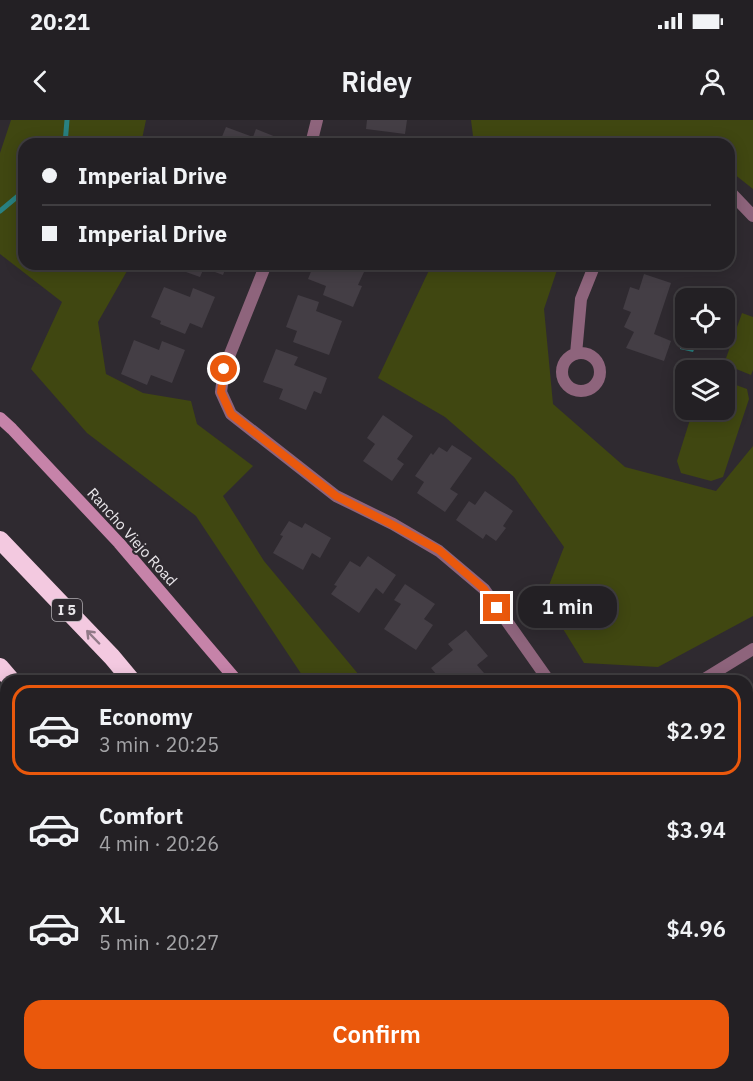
<!DOCTYPE html>
<html lang="en">
<head>
<meta charset="utf-8">
<style>
	:root { --surface:#232024; --page:#2b282c; --text:#f1f3f6; --muted:#a3a3a6; --line:#403e41; --accent:#ea580c }
	body { margin:0; font-family:"IBM Plex Sans",sans-serif; background:var(--page); color:var(--text); height:100vh; display:flex; flex-direction:column; font-size:22px; white-space:nowrap }
	* { box-sizing:border-box; margin:0 }
	p { font-size:20px; color:var(--muted) }
	.icon { flex:none; width:33px; height:33px; fill:none; stroke:currentColor; stroke-width:2; stroke-linecap:round; stroke-linejoin:round }
	.map { position:relative; flex:1; overflow:hidden }
	.drawer { position:absolute; left:0px; top:555px; width:753px; height:406px; display:flex; flex-direction:column; background:var(--surface); border-radius:18px 18px 0 0; box-shadow:0 3px 15px #0003,0 0 0 2px var(--line) }
	.drawer>* { flex:none }
	.top-card { position:absolute; left:18px; top:18px; width:717px; height:132px; border-radius:18px; box-shadow:0 3px 15px #0003,0 0 0 2px var(--line); display:grid; align-content:center; height:132px; padding:0 24px; background:var(--surface) }
	.buttons { position:absolute; left:675px; top:168px; display:grid; gap:12px }
	.buttons a { display:grid; place-items:center; width:60px; height:60px; border-radius:12px; background:var(--surface); box-shadow:0 3px 15px #0003,0 0 0 2px var(--line); font-size:30px }
	.end { position:absolute; width:27px; height:27px; margin:-14px; border:8px solid #ea580c; background:#fff; box-shadow:0 0 0 3px #fff }
	.from { border-radius:50% }
	.bubble { position:absolute; height:42px; border-radius:18px; background:var(--surface); box-shadow:0 3px 15px #0003,0 0 0 2px var(--line); font-size:20px; font-weight:600; line-height:42px; text-align:center }
	.top-card b { display:flex; align-items:center; gap:21px; height:57px; font-size:22px }
	.top-card b+b { border-top:2px solid var(--line) }
	.top-card i { width:15px; height:15px; background:var(--text) }
	ul { padding:10px 0 0; list-style:none }
	li { display:flex; align-items:center; gap:18px; height:90px; margin:0 12px 9px; padding:0 12px; border:3px solid transparent; border-radius:18px }
	li div { flex:1 }
	li b { display:block; font-size:22px }
	li em { font-style:normal; font-weight:600 }
	li.on { border-color:var(--accent) }
	li>.icon { width:54px; height:54px; stroke-width:1.5 }
	.cta { display:flex; gap:12px; margin-top:auto; padding:12px 24px }
	.cta a { flex:1; height:69px; border-radius:18px; background:var(--accent); color:#fff; font-size:24px; font-weight:600; line-height:69px; text-align:center }
	.status { display:flex; justify-content:space-between; align-items:center; height:42px; padding:0 30px; background:var(--surface); direction:ltr }
	.status svg { height:16px; fill:currentColor }
	header { display:flex; justify-content:space-between; align-items:center; height:78px; padding:0 24px; background:var(--surface); font-size:27px; font-weight:600 }
	.map>svg:first-child { display:block }
</style>
</head>
<body>
<div class="status"><b>20:21</b><svg viewBox="0 0 49 12"><path d="M0 12V9h3v3zM5 12V6h3v6zM10 12V3h3v9zM15 12V0h3v12zM26 1h20v11H26zM47 4h2v5h-2z"/></svg></div>
<header><svg class="icon" aria-label="back" viewBox="0 0 24 24"><path d="M15 5l-7 7 7 7"/></svg>Ridey<svg class="icon" aria-label="person" viewBox="0 0 24 24"><circle cx="12" cy="8" r="4"/><path d="M4 21q1-7 8-7t8 7"/></svg></header>
<div class="map">
<svg width="753" height="961" viewBox="0 0 753 961">
	<rect width="100%" height="100%" fill="#2f2a30"/>
	<path fill="#404711" d="M11 0H146L141 24H24V144H131L98 202 106 254 143 273 191 281 197 304 253 346 223 376 264 441 364 561H306L196 396 87 313 31 249 62 182 0 134V33Z
		M471 0H753V69L729 50V24H695L688 19 679 24H474Z
		M432 144H559L544 189 553 284 625 347 716 371 753 326V496L658 547 584 543 544 478 564 427 514 357 445 297 378 258Z
		M742 193 753 197V250L751 255 724 244Z
		M725 261 747 269 749 279 723 357 711 361 681 353 677 341 693 290H724Z
		M0 676 6 685V956H177L180 961H0Z"/>
	<path fill="#298181" d="M685 191 686 218H699L693 232 680 229 681 216 678 208 682 192Z"/>
	<g fill="none" stroke-linecap="round" stroke-linejoin="round">
		<path stroke="#298181" stroke-width="5" d="M65 24 67 0
			M0 91 24 71"/>
	</g>
	<path fill="#443e45" d="M367 0H407L405 14 366 9Z
		M226 7 253 17 256 9 276 17 273 24H219Z
		M173 144H227L223 155 204 148 200 157 172 147Z
		M314 144H345L364 152 358 165 362 166 353 187 323 175 326 166 308 159Z
		M644 154 671 163 654 214 671 221 664 241 626 228 634 212 624 207 631 192 623 189 630 167 639 170Z
		M164 167 190 177 193 168 215 177 202 208 190 203 185 214 160 204 161 201 151 197Z
		M298 175 319 182 316 191 342 201 329 235 293 222 297 211 286 207Z
		M134 220 159 230 162 221 185 230 172 263 151 255 147 265 121 254Z
		M276 229 298 237 294 245 327 258 321 274 314 271 306 290 279 279 283 269 263 262Z
		M383 295 413 316 397 339 404 344 392 361 363 341 375 324 367 318Z
		M452 325 472 338 450 369 458 374 445 392 417 373 424 362 415 356 431 333 433 335 439 327 447 332Z
		M485 371 513 391 503 406 506 408 496 421 486 414 483 419 456 400 469 381 475 385Z
		M289 401 302 408 305 403 331 418 320 438 312 433 303 450 273 433 283 416 280 415Z
		M368 436 396 455 383 474 376 468 359 493 331 474 337 466 334 465 350 441 360 447Z
		M405 464 435 484 424 499 433 505 416 530 384 509 401 484 394 480Z
		M466 510 488 536 477 545 484 553 475 561H442L431 548 453 530 448 524Z
		M747 695 753 705V742L747 745Z
		M753 839V864L747 854V842Z
		M747 883 753 893V916L750 917 753 925 751 933 747 935Z
		M53 956H98L101 961H55Z"/>
	<g fill="none" stroke-linecap="round" stroke-linejoin="round">
		<path stroke="#8e647c" stroke-width="12" d="M311 24 317 0
			M729 72 732 74 753 96
			M266 144 224 249 221 272 231 294 336 376 393 404 439 431 484 469 549 561
			M562 252a19 19 0 1 1 38 0a19 19 0 1 1-38 0Z
			M576 234 581 179 595 144
			M747 790 753 786"/>
		<path stroke="#8e647c" stroke-width="12" d="M701 561 753 529
			M0 740 6 745
			M204 956 208 961"/>
		<path stroke="#c683a9" stroke-width="12" d="M0 298 12 309 119 423 237 561
			M491 956 494 961"/>
		<path stroke="#f3c9e0" stroke-width="18" d="M0 420 112 537 132 561
			M0 547 12 561
			M297 956 300 961
			M397 956 400 961"/>
	</g>
	<defs><path id="oneway-shaft" d="M-6 0H5M1.5-3L5.5 0L1.5 3" fill="none" stroke-width="1.6" stroke-linecap="round" stroke-linejoin="round" transform="scale(1.5)"/></defs>
	<use stroke="#917a88" href="#oneway-shaft" transform="translate(93 517) rotate(-134)"/>
	<g fill="none" stroke-linecap="round" stroke-linejoin="round">
		<path stroke="#ea580c" stroke-width="8" d="M224 249 221 272 231 294 336 376 393 405 439 430 484 469 497 488"/>
	</g>
	<g text-anchor="middle" stroke-width="4.5" stroke-linejoin="round" paint-order="stroke">
		<rect fill="#2f2a30" stroke="#b2aeb3" stroke-width="1.5" x="52" y="479" width="30" height="22" rx="4.5"/>
		<g font-size="14" font-weight="bold" fill="#eae7eb">
			<text x="67" y="495">I 5</text>
		</g>
		<g font-size="15" fill="#eae7eb" stroke="#2f2a30">
			<text transform="translate(132 417) rotate(48)" y="5">Rancho Viejo Road</text>
		</g>
	</g>
</svg>
<div class="buttons">
<a><svg class="icon" aria-label="locate" viewBox="0 0 24 24"><circle cx="12" cy="12" r="6"/><path d="M12 2v4M12 18v4M2 12h4M18 12h4"/></svg></a>
<a><svg class="icon" aria-label="layers" viewBox="0 0 24 24"><path d="M12 4l9 5-9 5-9-5zM3 14l9 5 9-5"/></svg></a>
</div>
<i class="end from" style="left:224px;top:249px"></i>
<i class="end" style="left:497px;top:488px"></i>
<div class="bubble" style="left:518px;top:466px;width:99px">1 min</div>
<div class="top-card">
<b><i class="from"></i>Imperial Drive</b>
<b><i></i>Imperial Drive</b>
</div>
<section class="drawer">
<ul>
<li class="on"><svg class="icon" aria-label="car" viewBox="0 0 24 24"><path d="M5 17H2v-5l4-1 3-4h7l3 4 3 1v5h-3M9 17h6M6 11h13"/><circle cx="7" cy="17" r="2"/><circle cx="17" cy="17" r="2"/></svg><div><b>Economy</b><p>3 min · 20:25</p></div><em>$2.92</em></li>
<li><svg class="icon" aria-label="car" viewBox="0 0 24 24"><path d="M5 17H2v-5l4-1 3-4h7l3 4 3 1v5h-3M9 17h6M6 11h13"/><circle cx="7" cy="17" r="2"/><circle cx="17" cy="17" r="2"/></svg><div><b>Comfort</b><p>4 min · 20:26</p></div><em>$3.94</em></li>
<li><svg class="icon" aria-label="car" viewBox="0 0 24 24"><path d="M5 17H2v-5l4-1 3-4h7l3 4 3 1v5h-3M9 17h6M6 11h13"/><circle cx="7" cy="17" r="2"/><circle cx="17" cy="17" r="2"/></svg><div><b>XL</b><p>5 min · 20:27</p></div><em>$4.96</em></li>
</ul>
<div class="cta"><a>Confirm</a></div>
</section>
</div>
</body>
</html>
